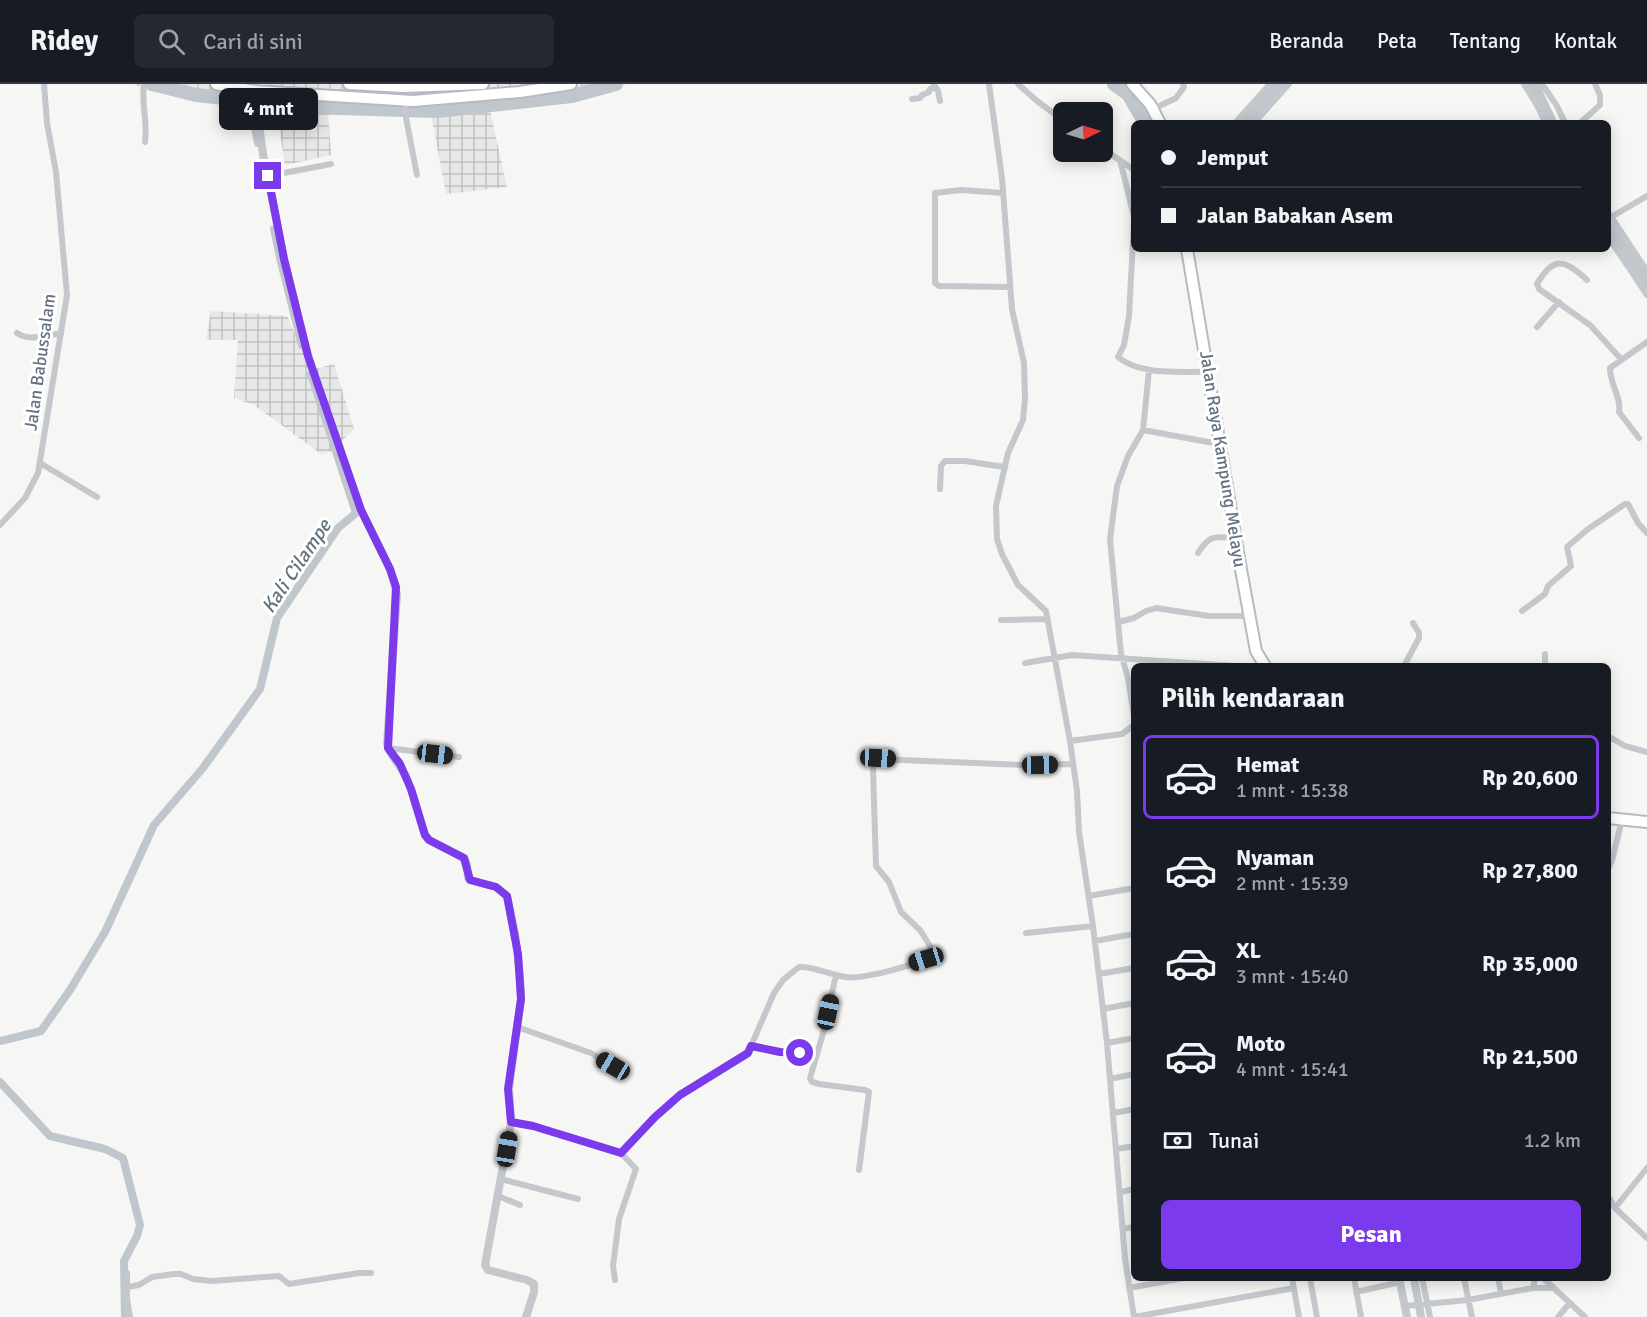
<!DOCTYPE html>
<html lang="id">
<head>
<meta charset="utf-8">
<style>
	:root { --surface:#171b24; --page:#242831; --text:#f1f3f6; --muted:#9ea1a6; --line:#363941; --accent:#7c3aed }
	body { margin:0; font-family:Signika,sans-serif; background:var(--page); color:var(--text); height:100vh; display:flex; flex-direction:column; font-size:22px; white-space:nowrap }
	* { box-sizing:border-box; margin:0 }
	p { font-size:20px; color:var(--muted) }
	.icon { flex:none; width:33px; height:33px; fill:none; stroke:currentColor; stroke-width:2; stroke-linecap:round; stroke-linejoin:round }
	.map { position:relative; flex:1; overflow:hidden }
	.panel { position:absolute; left:1131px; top:579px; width:480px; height:618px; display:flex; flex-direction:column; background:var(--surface); border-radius:9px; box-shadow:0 3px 15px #0003 }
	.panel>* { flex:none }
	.guide { position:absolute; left:1131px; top:36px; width:480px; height:132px; border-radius:9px; box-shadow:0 3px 15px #0003; display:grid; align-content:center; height:132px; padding:0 30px; background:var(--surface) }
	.needle { width:39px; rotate:85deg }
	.fabs { position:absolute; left:1053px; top:18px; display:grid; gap:12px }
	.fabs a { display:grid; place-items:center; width:60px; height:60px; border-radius:9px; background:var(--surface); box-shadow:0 3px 15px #0003; font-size:30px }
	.end { position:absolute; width:27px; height:27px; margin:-14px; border:8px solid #7c3aed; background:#fff; box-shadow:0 0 0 3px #fff }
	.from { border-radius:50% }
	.bubble { position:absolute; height:42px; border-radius:9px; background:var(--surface); box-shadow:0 3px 15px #0003; font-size:20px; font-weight:700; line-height:42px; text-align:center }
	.car { position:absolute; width:18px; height:36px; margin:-18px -9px; border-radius:8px; box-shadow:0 0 4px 2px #0007; background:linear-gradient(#222 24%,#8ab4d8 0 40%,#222 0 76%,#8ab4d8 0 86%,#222 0) }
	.guide b { display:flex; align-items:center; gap:21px; height:57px; font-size:22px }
	.guide b+b { border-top:2px solid var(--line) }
	.guide i { width:15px; height:15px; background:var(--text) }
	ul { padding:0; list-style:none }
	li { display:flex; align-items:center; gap:18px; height:84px; margin:0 12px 9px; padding:0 18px; border:3px solid transparent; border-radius:9px }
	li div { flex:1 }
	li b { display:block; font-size:22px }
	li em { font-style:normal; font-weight:700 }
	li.on { border-color:var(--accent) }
	li>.icon { width:54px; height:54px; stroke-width:1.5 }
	h2 { padding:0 30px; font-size:27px; line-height:72px }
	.pay { display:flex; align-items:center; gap:15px; height:66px; padding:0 30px; font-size:22px }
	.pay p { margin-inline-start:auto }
	.primary-button { display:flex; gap:12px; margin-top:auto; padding:12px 30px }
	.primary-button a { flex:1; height:69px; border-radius:9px; background:var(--accent); color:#fff; font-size:24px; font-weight:700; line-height:69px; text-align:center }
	header { display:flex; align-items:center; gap:36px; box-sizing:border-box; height:84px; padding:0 30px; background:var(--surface); border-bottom:2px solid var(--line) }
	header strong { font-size:28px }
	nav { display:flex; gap:33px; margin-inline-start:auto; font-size:21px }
	.search { width:420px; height:54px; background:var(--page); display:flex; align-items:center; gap:15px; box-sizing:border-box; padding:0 21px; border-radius:9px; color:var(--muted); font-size:22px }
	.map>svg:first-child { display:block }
</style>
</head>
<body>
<header>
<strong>Ridey</strong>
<div class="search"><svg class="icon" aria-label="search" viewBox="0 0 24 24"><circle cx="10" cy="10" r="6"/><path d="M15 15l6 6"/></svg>Cari di sini</div>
<nav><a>Beranda</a><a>Peta</a><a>Tentang</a><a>Kontak</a></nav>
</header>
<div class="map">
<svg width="1647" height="1233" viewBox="0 0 1647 1233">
	<defs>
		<pattern id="industrial-grid" width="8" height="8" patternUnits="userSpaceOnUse" patternTransform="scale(1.5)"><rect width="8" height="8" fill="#e7e8e7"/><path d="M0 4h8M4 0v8" fill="none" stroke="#bfc0c1"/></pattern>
	</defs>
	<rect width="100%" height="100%" fill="#f6f7f4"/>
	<path fill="url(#industrial-grid)" d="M132 0H628L566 15 490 26 507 103 446 110 431 30 328 28 331 71 285 81 276 25 152 7Z
		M211 227 287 232 311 286 334 280 354 345 332 367 321 370 254 321 234 314 238 256H206Z"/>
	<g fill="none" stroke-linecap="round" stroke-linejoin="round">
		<path stroke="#bfc7cd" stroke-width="8" d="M250 16 258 59
			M274 145 281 178 302 261
			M0 957 41 947 70 906 105 848 154 741 203 684 260 605 277 534 338 444 356 429 311 290
			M0 998 50 1052 105 1065 123 1074 140 1141 137 1152 124 1177 125 1233"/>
		<path stroke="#bfc7cd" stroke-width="14" d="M152 0 196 11 307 23 437 27 572 12 616 0
			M1114 0 1128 10 1145 39
			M1529 0 1534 5 1550 39
			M1246 39 1280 0
			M1608 146 1647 203"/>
		<defs>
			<path id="primary" d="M216 0 255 7 413 17 520 8 571 0
				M349 0 404 3 483 0
				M1132 0 1150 20 1160 39
				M1187 165 1240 480 1256 567 1265 582
				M1608 734 1647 738"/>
		</defs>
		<use href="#primary" stroke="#b7babf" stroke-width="14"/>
		<path stroke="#c4c7cb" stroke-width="6" d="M144 0C141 20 148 39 145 58
			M989 0 1002 94 1012 225 1024 279 1025 315 1023 336 1008 369 996 422 997 455 1002 470 1018 501 1046 527 1070 657 1077 707 1079 748 1093 842 1107 959 1125 1175 1134 1233
			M1018 0 1037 17 1064 37
			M1524 0 1548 39
			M1542 0 1557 22 1565 39
			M934 1 938 7 940 17
			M912 15 920 14 922 11 929 8 930 5 935 4
			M405 17 406 34 417 91
			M1153 25 1176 14 1184 3 1183 0
			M257 26 292 29 315 27
			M305 28V10
			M1235 39 1270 0
			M1254 39 1289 0
			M1580 39 1600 21V11L1595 0
			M1102 64 1134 86
			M1120 76 1134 133
			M268 92 331 80
			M1003 109 961 106 935 109V199L939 202 1010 203
			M1608 128 1647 187
			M1611 133 1647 112
			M1134 138 1129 232 1124 261 1118 273C1141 292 1180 287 1209 288
			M1608 151 1647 211
			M1587 196C1565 176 1554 171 1537 200L1539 205 1590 241 1621 275
			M1537 243 1559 218
			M17 249C32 259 45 249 61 250
			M1143 346 1219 360
			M1639 354 1619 328C1622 314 1610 301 1610 284L1647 258
			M40 379 97 413
			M940 405 941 382 945 377H965L1004 383
			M0 441 25 414 38 389 67 211 56 88 47 39 44 0
			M1198 469C1210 450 1214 453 1236 454
			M1522 527 1545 510 1548 502 1571 482 1567 463 1588 445 1625 420H1628L1638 439 1647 449
			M1001 536 1047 535
			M1119 538 1134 534 1146 527 1156 524 1209 532H1250
			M1545 570V582
			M1025 579 1072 571 1236 582
			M1404 582 1419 554V549L1413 539
			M1134 632 1128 594 1121 570 1110 455 1117 402 1128 372 1143 346 1149 286
			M1608 652 1625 662 1647 668
			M1070 657 1122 650 1134 641
			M388 664 459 673
			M1608 785 1612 776 1622 736
			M1089 812 1134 804
			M1026 849 1093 842
			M1095 857 1134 850
			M1099 890 1134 884
			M836 891 824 946 810 994 812 998 819 1000 865 1006 869 1008 859 1086
			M1103 925 1134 919
			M517 943 591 969 613 982
			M1107 959 1134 954
			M751 962 780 968 803 969 813 979
			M1110 995 1134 990
			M1114 1029 1134 1025
			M511 1038 533 1042 621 1069 655 1033 679 1011 748 969 774 909 783 896 799 883C814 882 830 891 845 893 861 896 922 880 935 870L920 846 901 828 889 798 876 782 873 685 876 675 1024 681 1073 680
			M1117 1065 1134 1062
			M501 1095 578 1115
			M1121 1108 1134 1105
			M498 1112 520 1121
			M1608 1112 1615 1124 1647 1154
			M1615 1124 1647 1084
			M1123 1145 1134 1143
			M127 1189V1215L130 1233
			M1292 1194 1299 1233
			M1310 1194 1317 1233
			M1354 1194 1361 1233
			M1422 1194 1430 1233
			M1464 1194 1472 1233
			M1498 1194 1501 1209
			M1543 1194 1585 1233
			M615 1196 613 1182 619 1135 636 1085 621 1069
			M127 1203 139 1201 152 1193 174 1190H181L193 1195 211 1197 279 1192 289 1200 359 1189H371
			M1129 1204 1184 1194
			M1533 1204H1553
			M1356 1208 1400 1198
			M1405 1222 1468 1216 1533 1204 1535 1194
			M1134 1233 1294 1204
			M1558 1233 1569 1220"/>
		<path stroke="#c4c7cb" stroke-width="8" d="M256 0 255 12 263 70 284 175 308 272 361 426 390 485 397 510 387 660C390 672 400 681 406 692 414 711 418 731 425 751L429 756 464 774 467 780 468 794 470 796 496 803 507 812 515 849 520 892 521 915 509 1004 511 1038 485 1181 488 1186 527 1196 534 1200V1208L526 1233
			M1399 1194 1407 1233
			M1414 1194 1421 1233"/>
		<use href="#primary" stroke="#fff" stroke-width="10"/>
	</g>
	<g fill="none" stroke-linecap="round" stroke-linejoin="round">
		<path stroke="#7c3aed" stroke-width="8" d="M268 92 284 175 308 272 361 426 390 485 396 503 388 664 400 680 411 705 425 751 429 756 464 774 470 796 496 803 507 812 518 870 521 915 508 1005 511 1038 533 1042 621 1069 655 1033 680 1011 748 969 751 962 780 968 800 969"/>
	</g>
	<g text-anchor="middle" stroke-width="6" stroke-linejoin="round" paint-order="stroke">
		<g font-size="18" fill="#667284" stroke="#fff">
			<text transform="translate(40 278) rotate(-82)" y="6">Jalan Babussalam</text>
			<text transform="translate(1223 375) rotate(81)" y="6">Jalan Raya Kampung Melayu</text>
		</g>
		<g font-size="20" font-style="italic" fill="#627381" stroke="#fff">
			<text transform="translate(296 482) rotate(-56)" y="7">Kali Cilampe</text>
		</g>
	</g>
</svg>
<div class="fabs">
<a><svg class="needle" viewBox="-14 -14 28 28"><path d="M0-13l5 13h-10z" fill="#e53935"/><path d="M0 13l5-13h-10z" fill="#9ea1a6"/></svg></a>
</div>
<i class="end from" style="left:800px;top:969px"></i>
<i class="end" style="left:268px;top:92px"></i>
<div class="bubble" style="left:219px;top:4px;width:99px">4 mnt</div>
<i class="car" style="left:435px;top:670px;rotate:97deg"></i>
<i class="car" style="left:878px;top:674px;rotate:93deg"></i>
<i class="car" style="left:1040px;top:681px;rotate:89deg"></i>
<i class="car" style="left:926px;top:875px;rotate:253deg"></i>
<i class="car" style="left:828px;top:928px;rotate:12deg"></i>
<i class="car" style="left:613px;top:982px;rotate:300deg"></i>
<i class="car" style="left:507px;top:1065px;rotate:9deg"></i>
<div class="guide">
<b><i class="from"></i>Jemput</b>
<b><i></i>Jalan Babakan Asem</b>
</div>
<section class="panel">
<h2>Pilih kendaraan</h2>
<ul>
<li class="on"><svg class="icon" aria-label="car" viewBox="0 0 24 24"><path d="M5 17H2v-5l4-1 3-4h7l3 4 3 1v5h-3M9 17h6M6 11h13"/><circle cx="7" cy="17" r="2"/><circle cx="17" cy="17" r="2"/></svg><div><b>Hemat</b><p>1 mnt · 15:38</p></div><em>Rp 20,600</em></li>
<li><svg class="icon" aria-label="car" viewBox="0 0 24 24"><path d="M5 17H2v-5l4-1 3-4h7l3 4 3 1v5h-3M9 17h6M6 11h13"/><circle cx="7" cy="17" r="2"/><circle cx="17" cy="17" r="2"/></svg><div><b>Nyaman</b><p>2 mnt · 15:39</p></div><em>Rp 27,800</em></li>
<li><svg class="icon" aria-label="car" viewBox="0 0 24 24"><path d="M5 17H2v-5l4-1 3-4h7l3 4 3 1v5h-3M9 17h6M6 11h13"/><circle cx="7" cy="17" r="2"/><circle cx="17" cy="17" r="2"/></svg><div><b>XL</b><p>3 mnt · 15:40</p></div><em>Rp 35,000</em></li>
<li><svg class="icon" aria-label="car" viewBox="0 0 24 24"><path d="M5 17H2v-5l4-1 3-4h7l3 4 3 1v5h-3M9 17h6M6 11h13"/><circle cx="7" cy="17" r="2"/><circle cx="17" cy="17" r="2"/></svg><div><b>Moto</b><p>4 mnt · 15:41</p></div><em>Rp 21,500</em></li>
</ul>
<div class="pay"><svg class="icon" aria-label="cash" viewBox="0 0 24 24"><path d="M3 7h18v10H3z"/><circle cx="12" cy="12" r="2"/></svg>Tunai<p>1.2 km</p></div>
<div class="primary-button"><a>Pesan</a></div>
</section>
</div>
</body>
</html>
